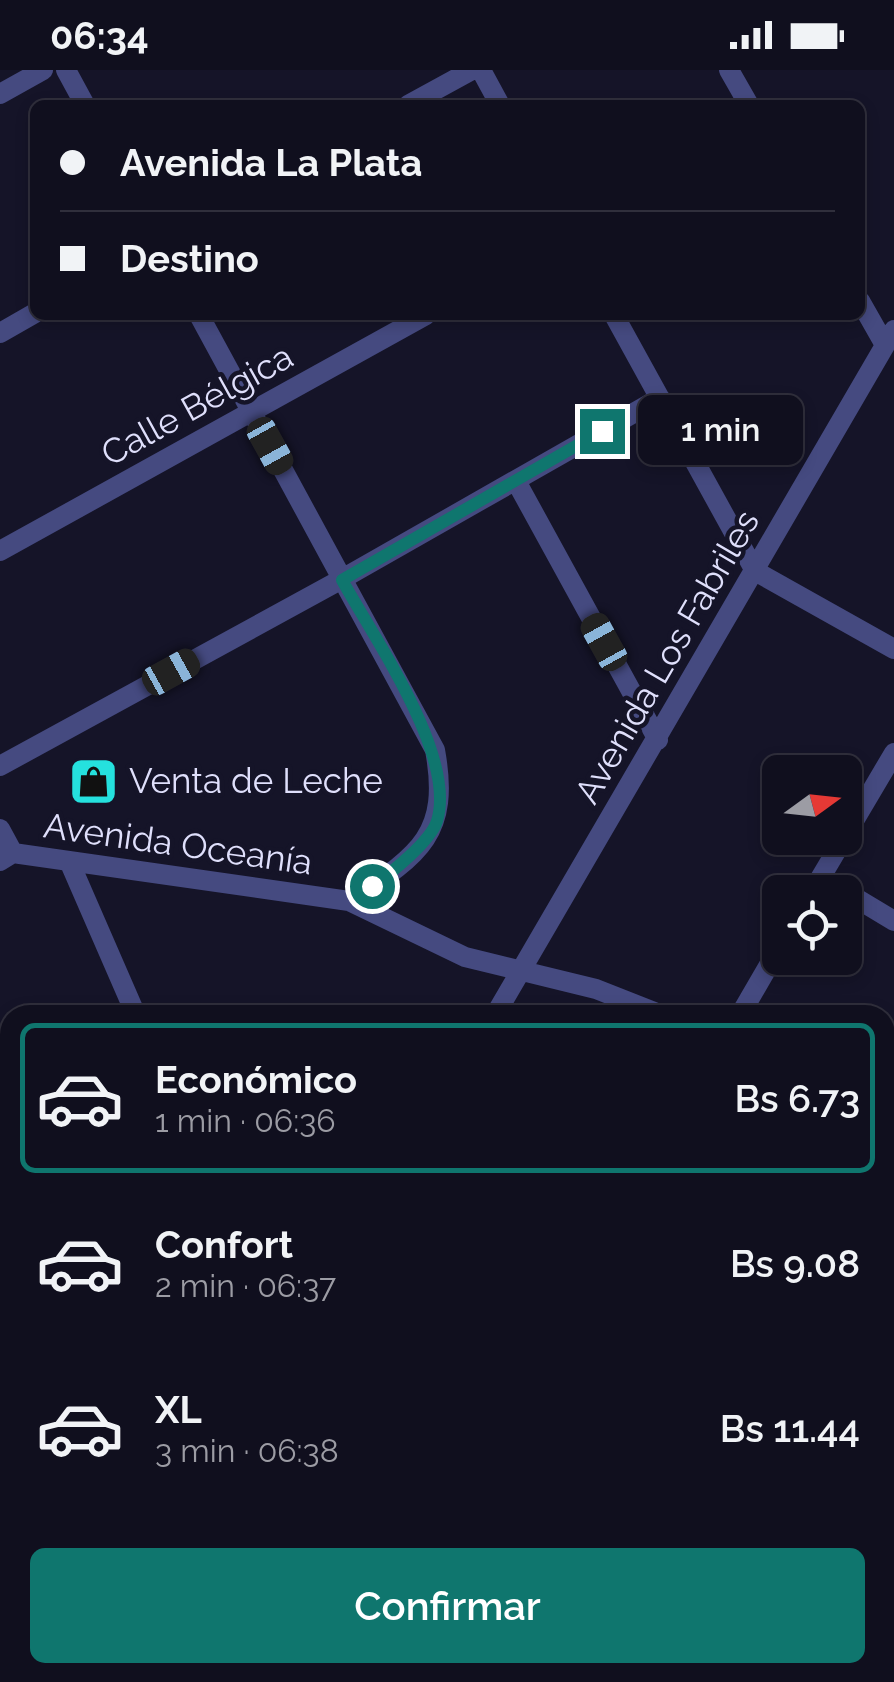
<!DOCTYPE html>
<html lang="es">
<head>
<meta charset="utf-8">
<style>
	:root { --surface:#100f1e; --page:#191827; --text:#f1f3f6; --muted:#9c9ca4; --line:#302f3c; --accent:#0f766e }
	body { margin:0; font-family:Raleway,sans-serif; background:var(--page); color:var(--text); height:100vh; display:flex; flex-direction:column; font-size:38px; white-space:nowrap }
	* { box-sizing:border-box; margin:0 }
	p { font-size:32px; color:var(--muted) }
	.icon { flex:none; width:55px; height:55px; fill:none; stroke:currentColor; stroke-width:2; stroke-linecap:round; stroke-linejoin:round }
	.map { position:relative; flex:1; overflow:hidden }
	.details { position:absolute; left:0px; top:935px; width:895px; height:678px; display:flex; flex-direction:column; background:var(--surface); border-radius:30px 30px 0 0; box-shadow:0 5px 15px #0003,0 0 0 2px var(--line) }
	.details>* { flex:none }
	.top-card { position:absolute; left:30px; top:30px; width:835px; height:220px; border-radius:15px; box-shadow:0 5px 15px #0003,0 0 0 2px var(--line); display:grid; align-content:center; height:220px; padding:0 30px; background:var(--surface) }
	.needle { width:65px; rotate:75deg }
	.fabs { position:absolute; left:762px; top:685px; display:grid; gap:20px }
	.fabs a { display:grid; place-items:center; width:100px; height:100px; border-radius:15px; background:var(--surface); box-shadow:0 5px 15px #0003,0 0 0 2px var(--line); font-size:50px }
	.end { position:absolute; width:45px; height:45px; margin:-22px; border:12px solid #0f766e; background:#fff; box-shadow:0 0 0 5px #fff }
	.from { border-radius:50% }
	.bubble { position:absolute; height:70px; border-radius:15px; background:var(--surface); box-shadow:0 5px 15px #0003,0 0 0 2px var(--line); font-size:32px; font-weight:600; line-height:70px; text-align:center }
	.car { position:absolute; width:30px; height:60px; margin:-30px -15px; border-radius:12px; box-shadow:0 0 8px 2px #0007; background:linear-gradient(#222 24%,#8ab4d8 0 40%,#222 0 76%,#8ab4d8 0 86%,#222 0) }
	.top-card b { display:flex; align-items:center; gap:35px; height:95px; font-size:38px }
	.top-card b+b { border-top:2px solid var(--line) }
	.top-card i { width:25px; height:25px; background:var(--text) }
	ul { padding:18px 0 0; list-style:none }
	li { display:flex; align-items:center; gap:30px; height:150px; margin:0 20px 15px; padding:0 10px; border:5px solid transparent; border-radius:15px }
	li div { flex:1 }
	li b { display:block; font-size:38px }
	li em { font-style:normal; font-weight:600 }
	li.active { border-color:var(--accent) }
	li>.icon { width:90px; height:90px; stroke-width:1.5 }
	.cta { display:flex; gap:20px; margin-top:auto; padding:20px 30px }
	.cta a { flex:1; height:115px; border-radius:15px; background:var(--accent); color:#fff; font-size:40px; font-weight:600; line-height:115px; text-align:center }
	.status { display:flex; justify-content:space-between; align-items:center; height:70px; padding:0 50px; background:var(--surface); direction:ltr }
	.status svg { height:28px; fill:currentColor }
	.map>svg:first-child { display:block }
</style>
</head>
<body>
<div class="status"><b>06:34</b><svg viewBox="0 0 49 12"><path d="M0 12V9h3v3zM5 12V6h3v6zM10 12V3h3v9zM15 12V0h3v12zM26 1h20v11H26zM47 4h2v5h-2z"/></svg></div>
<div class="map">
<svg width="894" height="1612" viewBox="0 0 894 1612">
	<rect width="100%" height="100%" fill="#151428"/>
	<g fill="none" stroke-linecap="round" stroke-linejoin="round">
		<path stroke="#454a80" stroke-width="20" d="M66 0 85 35
			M481 0 500 35
			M729 0 749 35
			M0 24 43 0
			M408 35 472 0
			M860 231 885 275
			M199 245 435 680C451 767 417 786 349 831
			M614 245 755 501 894 579
			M0 263 35 243
			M516 411 658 670
			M0 481 426 245
			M0 696 342 509 660 328
			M0 759 13 783
			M845 766 894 683
			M0 791 13 783 349 831 465 887 596 919 662 945
			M69 791 136 945
			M821 807 894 851
			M812 822 844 768
			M495 945 894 260
			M740 945 780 876
			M0 1033 10 1028
			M885 1074 894 1080
			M885 1234 894 1230
			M0 1251 10 1246
			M163 1602 165 1612
			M383 1602 385 1612
			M613 1602 615 1612
			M825 1602 828 1612
			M56 1612 63 1602"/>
	</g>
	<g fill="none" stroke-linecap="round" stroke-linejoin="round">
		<path stroke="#0f766e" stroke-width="12" d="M372 816C390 804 431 771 437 751 457 686 374 568 342 510L602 361"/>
	</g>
	<defs>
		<symbol id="shop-square" viewBox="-11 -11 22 22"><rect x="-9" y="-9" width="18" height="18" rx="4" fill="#25e1de" stroke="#151428"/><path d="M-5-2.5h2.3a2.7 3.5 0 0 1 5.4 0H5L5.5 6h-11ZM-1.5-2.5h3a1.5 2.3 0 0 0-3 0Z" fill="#111"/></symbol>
	</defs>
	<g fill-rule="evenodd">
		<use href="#shop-square" x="66" y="684" width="55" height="55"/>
	</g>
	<g text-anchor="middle" stroke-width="9" stroke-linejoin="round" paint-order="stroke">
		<g font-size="35" fill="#dfdffb" stroke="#151428">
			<text transform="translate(197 335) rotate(-29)" y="12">Calle Bélgica</text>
			<text transform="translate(667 587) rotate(-60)" y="12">Avenida Los Fabriles</text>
			<text transform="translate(178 774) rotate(8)" y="12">Avenida Oceanía</text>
		</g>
		<g font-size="35" fill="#dfdffb" stroke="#151428" text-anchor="start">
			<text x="129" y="723">Venta de Leche</text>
		</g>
	</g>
</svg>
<div class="fabs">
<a><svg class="needle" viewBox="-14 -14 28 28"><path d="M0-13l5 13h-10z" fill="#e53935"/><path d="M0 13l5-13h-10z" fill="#9c9ca4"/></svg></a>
<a><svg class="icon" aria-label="locate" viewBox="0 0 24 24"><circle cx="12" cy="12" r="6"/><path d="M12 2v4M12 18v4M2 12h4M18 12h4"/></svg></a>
</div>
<i class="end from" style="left:372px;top:816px"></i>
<i class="end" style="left:602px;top:361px"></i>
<div class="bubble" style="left:638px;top:325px;width:165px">1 min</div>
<i class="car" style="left:270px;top:376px;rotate:151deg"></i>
<i class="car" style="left:604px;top:572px;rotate:331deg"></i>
<i class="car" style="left:171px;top:602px;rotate:61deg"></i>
<div class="top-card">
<b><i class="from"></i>Avenida La Plata</b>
<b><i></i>Destino</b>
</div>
<section class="details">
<ul>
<li class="active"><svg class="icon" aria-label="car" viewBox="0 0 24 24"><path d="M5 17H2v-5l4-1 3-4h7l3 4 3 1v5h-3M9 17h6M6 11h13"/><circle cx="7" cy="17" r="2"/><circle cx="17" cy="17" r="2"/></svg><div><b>Económico</b><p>1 min · 06:36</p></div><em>Bs 6.73</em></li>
<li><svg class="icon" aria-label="car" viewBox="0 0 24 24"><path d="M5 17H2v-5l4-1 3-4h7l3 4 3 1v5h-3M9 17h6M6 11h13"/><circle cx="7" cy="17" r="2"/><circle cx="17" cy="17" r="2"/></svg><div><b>Confort</b><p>2 min · 06:37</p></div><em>Bs 9.08</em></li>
<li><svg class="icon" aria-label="car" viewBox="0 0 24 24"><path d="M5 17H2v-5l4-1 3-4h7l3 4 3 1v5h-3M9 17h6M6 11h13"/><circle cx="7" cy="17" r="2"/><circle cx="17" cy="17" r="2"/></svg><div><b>XL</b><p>3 min · 06:38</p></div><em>Bs 11.44</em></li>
</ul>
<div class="cta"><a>Confirmar</a></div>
</section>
</div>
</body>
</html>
